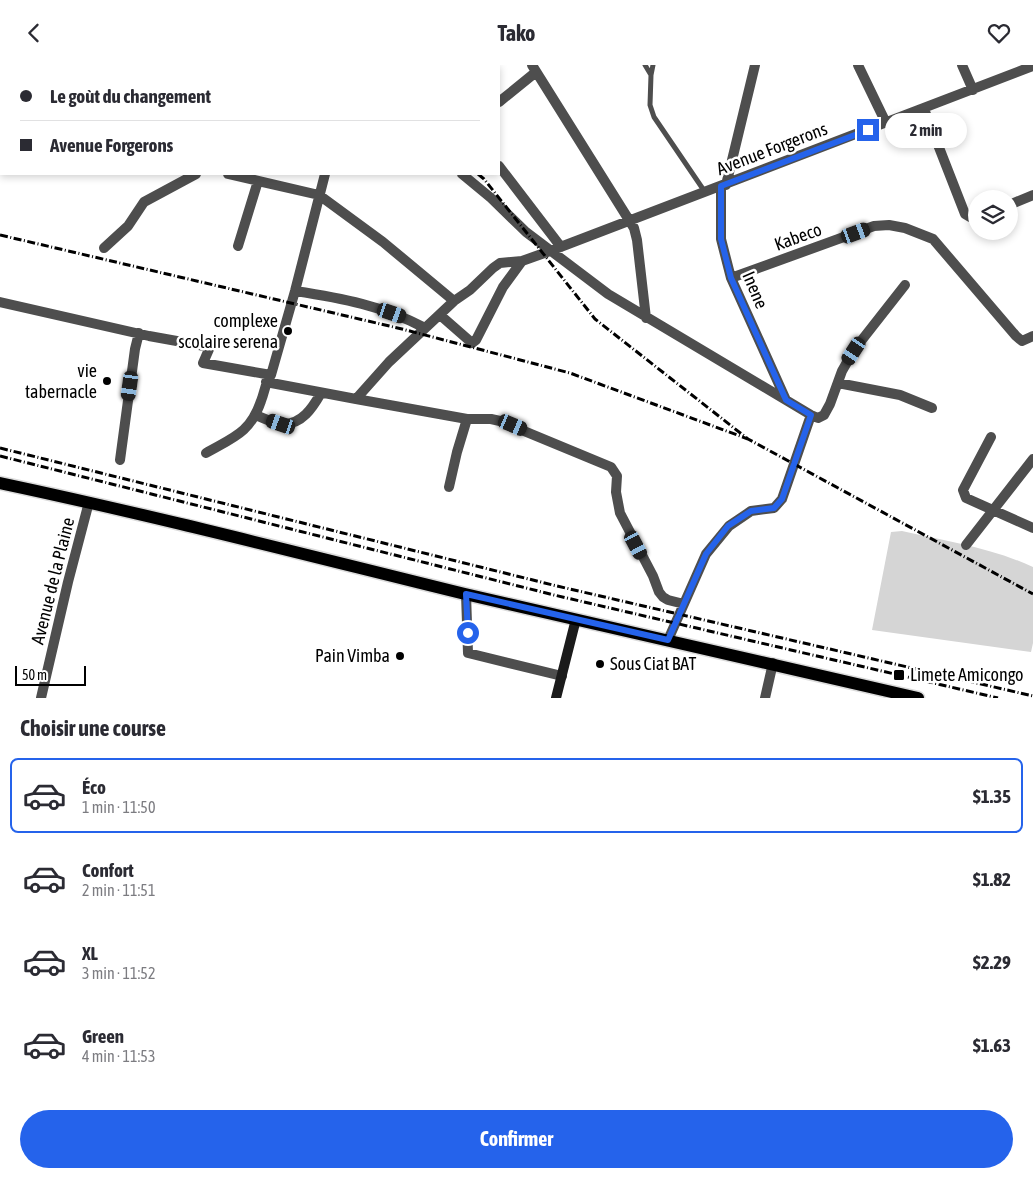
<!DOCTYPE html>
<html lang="fr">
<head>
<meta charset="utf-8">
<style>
	:root { --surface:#fff; --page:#f7f7f7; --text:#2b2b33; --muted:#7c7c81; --line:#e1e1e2; --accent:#2563eb }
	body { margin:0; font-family:"Asap Condensed",sans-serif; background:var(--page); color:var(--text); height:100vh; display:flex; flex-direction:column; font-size:19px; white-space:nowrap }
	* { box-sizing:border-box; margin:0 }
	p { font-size:16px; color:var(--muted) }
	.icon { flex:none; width:28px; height:28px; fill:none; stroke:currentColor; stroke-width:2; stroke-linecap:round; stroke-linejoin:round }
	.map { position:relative; height:633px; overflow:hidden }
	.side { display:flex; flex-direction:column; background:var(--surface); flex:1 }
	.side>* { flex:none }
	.hud { position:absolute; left:0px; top:0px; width:500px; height:110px; box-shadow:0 2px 8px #0003; display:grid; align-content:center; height:110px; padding:0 20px; background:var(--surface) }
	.controls { position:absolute; left:968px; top:125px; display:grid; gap:10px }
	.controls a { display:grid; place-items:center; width:50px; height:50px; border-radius:50%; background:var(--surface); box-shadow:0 2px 8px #0003; font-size:25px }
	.scale { position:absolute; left:15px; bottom:12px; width:71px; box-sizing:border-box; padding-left:5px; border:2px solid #000; border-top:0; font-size:14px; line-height:18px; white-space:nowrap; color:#000; -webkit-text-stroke:4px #fff; paint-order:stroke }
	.end { position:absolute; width:22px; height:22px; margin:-11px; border:6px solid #2563eb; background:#fff; box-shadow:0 0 0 2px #fff }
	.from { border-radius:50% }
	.bubble { position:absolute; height:35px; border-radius:18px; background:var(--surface); box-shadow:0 2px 8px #0003; font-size:16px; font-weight:700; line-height:35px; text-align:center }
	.car { position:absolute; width:15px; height:30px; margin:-15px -8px; border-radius:6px; box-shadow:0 0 4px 1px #0007; background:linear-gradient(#222 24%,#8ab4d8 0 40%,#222 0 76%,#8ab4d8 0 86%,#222 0) }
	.hud b { display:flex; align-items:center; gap:18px; height:48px; font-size:19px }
	.hud b+b { border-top:1px solid var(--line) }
	.hud i { width:12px; height:12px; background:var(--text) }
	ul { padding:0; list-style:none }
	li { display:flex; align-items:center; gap:15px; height:75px; margin:0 10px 8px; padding:0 10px; border:2px solid transparent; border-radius:8px }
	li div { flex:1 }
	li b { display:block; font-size:19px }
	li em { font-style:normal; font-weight:700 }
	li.on { border-color:var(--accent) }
	li>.icon { width:45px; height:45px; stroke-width:1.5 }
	h2 { padding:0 20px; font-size:22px; line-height:60px }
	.cta { display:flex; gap:10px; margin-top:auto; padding:10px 20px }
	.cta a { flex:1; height:58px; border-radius:30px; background:var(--accent); color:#fff; font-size:20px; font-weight:700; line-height:58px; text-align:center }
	header { display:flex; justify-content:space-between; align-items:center; height:65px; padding:0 20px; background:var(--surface); font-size:22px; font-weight:700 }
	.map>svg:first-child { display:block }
</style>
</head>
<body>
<header><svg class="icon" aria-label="back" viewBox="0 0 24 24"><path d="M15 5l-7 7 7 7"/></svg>Tako<svg class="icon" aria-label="heart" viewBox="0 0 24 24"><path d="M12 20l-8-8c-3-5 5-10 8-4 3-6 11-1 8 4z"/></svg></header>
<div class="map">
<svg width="1033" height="633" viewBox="0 0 1033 633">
	<rect width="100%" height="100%" fill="#fff"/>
	<path fill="#d5d5d5" d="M902 466C946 476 992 483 1033 502V578L1031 587 872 565 891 467Z"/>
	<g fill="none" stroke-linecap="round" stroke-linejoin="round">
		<defs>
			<path id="primary" d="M0 418C156 451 310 491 465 529 616 565 767 597 918 633"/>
		</defs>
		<use href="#primary" stroke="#dbdbdb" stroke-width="15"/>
		<path stroke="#4e4e4e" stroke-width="5" d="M645 0 651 10 650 40 654 52 705 127
			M651 10 653 0"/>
		<path stroke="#4e4e4e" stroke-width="10" d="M57 0 61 1
			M323 0 325 1
			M429 0 430 1
			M532 0 634 163 637 175 646 253
			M858 0 886 58
			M962 0 973 25
			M499 37 536 7
			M924 44 965 149 970 152H976
			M499 101 561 182
			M228 109 319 130 383 177 454 236 470 225 493 203 500 198 522 196 550 186 1033 1
			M462 109 491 133 526 167 608 229 811 350 818 353 824 350 830 339 842 306 854 285 905 220
			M726 120 755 0
			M721 121V174L731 213 786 335
			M1009 140 1033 130
			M238 181 258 116
			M104 183 128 161 144 137 196 109
			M731 213 874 161 889 160 905 163 933 174 1016 271 1022 276 1033 271
			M295 226C341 233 384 241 425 263
			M0 237 149 271 210 282 203 298 271 310
			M440 250 472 278 476 275 503 222 522 196
			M266 317 356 334 389 297 454 236
			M838 318 900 330 932 343
			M356 334 467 354 457 387 449 422
			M255 350C264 353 274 359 282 359 302 360 313 342 321 328
			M467 354H491L500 356 611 402 617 411 616 427 620 448 653 511 659 527 663 532 668 535 684 539
			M991 372 963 425 966 433 1033 463
			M206 388C234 372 250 368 261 336 265 326 265 318 271 310L295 226 325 109
			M120 395 135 284 139 268
			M966 480 1033 394
			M466 529 468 588 562 611
			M668 575 706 489 729 461 751 446 774 443 782 434 811 350
			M41 633 68 517 89 437
			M765 633 773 598"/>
		<path stroke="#1b1b1b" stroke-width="10" d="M556 633 576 554"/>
		<use href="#primary" stroke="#000" stroke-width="12"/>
		<path stroke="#000" stroke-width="3" stroke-dasharray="8 2.5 1 2.5" stroke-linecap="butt" d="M338 0 340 1
			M419 0 420 1
			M478 109 484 114 595 254 748 374 1033 529
			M0 170 402 264 570 308 748 374
			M0 383 557 521 1033 631
			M0 391 554 530 998 633"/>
	</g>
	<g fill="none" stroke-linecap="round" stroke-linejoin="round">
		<path stroke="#2563eb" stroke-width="6" d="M468 568 466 529 668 575 706 489 728 461 751 446 774 443 782 434 811 350 786 335 731 213 721 174V121L868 65"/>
	</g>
	<g fill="#000" stroke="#fff" stroke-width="2">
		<circle cx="288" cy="266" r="5"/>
		<circle cx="107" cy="316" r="5"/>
		<circle cx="400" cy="591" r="5"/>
		<circle cx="600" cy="599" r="5"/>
		<rect x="893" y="604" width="12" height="12" rx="2.5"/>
	</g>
	<g text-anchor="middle" stroke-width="5" stroke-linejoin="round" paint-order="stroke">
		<g font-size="18" fill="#000" stroke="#fff">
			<text transform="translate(772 84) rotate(-21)" y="6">Avenue Forgerons</text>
			<text transform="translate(798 172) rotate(-20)" y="6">Kabeco</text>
			<text transform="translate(755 225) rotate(67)" y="6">Inene</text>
			<text transform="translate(53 516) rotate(-76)" y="6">Avenue de la Plaine</text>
		</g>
		<g font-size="18" fill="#000" stroke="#fff" text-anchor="end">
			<text x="278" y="262">complexe<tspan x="278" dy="21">scolaire serena</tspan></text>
			<text x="97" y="312">vie<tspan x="97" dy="21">tabernacle</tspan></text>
			<text x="390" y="597">Pain Vimba</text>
			<text x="610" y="605" text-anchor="start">Sous Ciat BAT</text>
			<text x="910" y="616" text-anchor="start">Limete Amicongo</text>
		</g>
	</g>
</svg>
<div class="controls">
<a><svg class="icon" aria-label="layers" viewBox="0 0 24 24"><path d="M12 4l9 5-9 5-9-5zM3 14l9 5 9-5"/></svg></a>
</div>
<div class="scale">50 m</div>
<i class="end from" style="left:468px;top:568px"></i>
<i class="end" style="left:868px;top:65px"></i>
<div class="bubble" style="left:885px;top:48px;width:82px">2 min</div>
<i class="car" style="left:856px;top:168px;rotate:70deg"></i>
<i class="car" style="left:392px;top:248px;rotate:109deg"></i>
<i class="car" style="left:854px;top:286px;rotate:213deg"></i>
<i class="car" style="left:130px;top:321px;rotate:188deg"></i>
<i class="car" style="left:281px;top:359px;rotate:289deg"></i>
<i class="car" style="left:513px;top:360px;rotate:113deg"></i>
<i class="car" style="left:636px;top:480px;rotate:152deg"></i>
<div class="hud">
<b><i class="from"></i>Le goùt du changement</b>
<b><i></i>Avenue Forgerons</b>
</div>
</div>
<section class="side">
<h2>Choisir une course</h2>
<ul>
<li class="on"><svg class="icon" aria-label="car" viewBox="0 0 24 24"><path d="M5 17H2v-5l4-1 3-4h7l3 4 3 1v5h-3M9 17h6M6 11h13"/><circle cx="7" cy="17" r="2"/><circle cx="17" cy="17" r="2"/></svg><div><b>Éco</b><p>1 min · 11:50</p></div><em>$1.35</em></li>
<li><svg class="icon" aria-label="car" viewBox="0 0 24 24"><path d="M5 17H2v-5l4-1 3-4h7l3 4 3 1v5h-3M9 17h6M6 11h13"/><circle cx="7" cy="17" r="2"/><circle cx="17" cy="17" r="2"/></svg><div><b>Confort</b><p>2 min · 11:51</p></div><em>$1.82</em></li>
<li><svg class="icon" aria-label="car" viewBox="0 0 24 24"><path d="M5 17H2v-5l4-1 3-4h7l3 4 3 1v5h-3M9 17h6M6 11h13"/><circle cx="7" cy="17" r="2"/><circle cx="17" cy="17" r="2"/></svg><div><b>XL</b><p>3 min · 11:52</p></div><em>$2.29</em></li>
<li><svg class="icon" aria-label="car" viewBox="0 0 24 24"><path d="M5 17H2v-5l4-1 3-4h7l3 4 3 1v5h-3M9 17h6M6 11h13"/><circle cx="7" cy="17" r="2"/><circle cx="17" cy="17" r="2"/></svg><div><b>Green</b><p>4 min · 11:53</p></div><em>$1.63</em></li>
</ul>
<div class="cta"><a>Confirmer</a></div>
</section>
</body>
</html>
